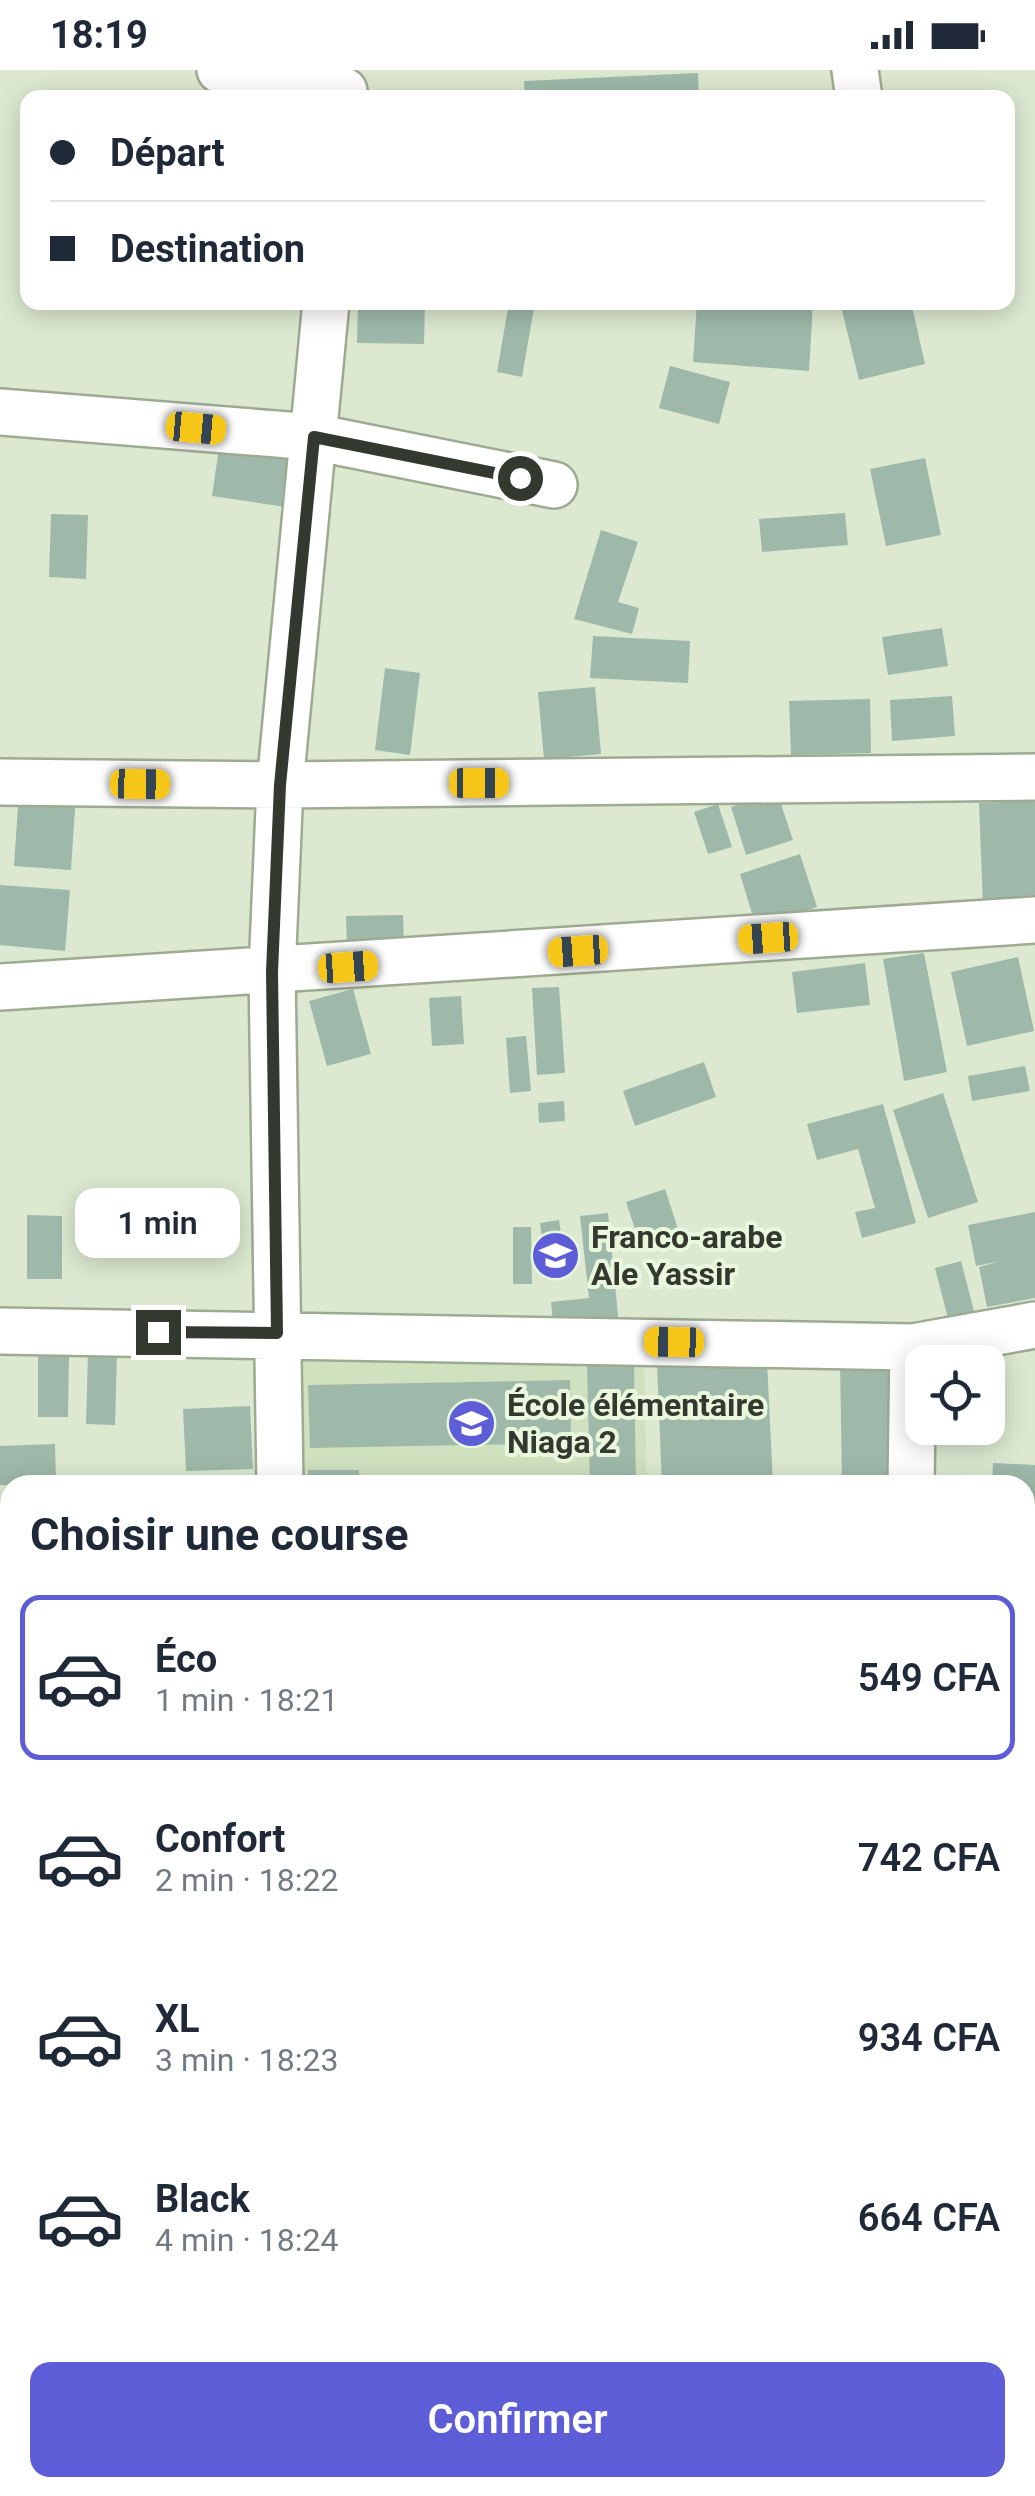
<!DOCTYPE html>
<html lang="fr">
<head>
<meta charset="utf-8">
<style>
	:root { --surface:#fff; --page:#f6f6f7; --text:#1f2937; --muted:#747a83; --line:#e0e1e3; --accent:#5d5ed7 }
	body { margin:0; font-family:Roboto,sans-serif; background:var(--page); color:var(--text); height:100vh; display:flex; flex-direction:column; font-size:38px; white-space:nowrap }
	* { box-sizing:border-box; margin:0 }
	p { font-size:32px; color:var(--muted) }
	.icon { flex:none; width:55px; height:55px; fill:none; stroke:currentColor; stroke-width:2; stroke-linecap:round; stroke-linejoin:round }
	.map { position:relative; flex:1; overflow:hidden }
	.sheet { position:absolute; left:0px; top:1405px; width:1035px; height:1022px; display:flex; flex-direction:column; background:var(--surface); border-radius:30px 30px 0 0; box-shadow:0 5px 25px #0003 }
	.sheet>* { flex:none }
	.guide { position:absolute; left:20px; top:20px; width:995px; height:220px; border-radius:20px; box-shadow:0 5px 25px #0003; display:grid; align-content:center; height:220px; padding:0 30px; background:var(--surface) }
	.tools { position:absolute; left:905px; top:1275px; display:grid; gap:20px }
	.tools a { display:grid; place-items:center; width:100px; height:100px; border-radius:20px; background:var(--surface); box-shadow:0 5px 25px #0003; font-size:50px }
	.end { position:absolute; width:45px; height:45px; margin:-22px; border:12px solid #34392f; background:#fff; box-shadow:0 0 0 5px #fff }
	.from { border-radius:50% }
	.bubble { position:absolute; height:70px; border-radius:20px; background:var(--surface); box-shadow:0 5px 25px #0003; font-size:32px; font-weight:600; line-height:70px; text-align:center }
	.car { position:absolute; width:30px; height:60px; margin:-30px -15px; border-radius:12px; box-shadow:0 0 8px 2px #0007; background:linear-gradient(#f5c518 24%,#345 0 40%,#f5c518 0 76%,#345 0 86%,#f5c518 0) }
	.guide b { display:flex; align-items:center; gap:35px; height:95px; font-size:38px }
	.guide b+b { border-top:2px solid var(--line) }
	.guide i { width:25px; height:25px; background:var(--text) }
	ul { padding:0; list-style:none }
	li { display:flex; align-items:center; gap:30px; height:165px; margin:0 20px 15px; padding:0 10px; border:5px solid transparent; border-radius:20px }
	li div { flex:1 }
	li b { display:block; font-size:38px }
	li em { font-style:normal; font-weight:600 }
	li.current { border-color:var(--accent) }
	li>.icon { width:90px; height:90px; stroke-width:1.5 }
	h2 { padding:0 30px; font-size:45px; line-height:120px }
	.action { display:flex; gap:20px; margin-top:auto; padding:20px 30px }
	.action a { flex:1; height:115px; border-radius:20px; background:var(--accent); color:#fff; font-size:40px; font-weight:600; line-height:115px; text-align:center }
	.status { display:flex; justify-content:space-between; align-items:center; height:70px; padding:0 50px; background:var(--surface); direction:ltr }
	.status svg { height:28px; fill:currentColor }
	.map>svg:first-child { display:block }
</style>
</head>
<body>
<div class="status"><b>18:19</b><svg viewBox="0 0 49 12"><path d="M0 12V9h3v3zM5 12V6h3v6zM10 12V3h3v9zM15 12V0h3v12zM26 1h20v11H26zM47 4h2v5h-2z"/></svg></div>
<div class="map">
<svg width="1035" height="2426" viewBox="0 0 1035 2426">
	<rect width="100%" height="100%" fill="#dce9d0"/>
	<path fill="#d0e1c0" d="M644 1282 647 1415H301L297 1290Z
		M1025 1463H1035V1646H1025Z"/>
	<path fill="#9eb9a9" d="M698 3 699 28H525L524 11Z
		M358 232H425L424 274 357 273Z
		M509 232H535L522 307 497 302Z
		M697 232H813L809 301 693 292Z
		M840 232H911L925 294 859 310Z
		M670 296 730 312 719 354 659 338Z
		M221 364 295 374 286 437 212 426Z
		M925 388 941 465 886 476 870 399Z
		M845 443 848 475 762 482 759 449Z
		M51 444 88 445 86 509 49 507Z
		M601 460 638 472 618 532 639 538 632 564 574 549Z
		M942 558 948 596 888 605 882 567Z
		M593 566 690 571 688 613 590 608Z
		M385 598 420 603 410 685 375 680Z
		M595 617 601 684 544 689 538 622Z
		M952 626 955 666 892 671 890 630Z
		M870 629 871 683 791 685 789 631Z
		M19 721 76 724 71 800 14 796Z
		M777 722 793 770 746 785 731 737Z
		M1035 731V834L983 836 979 733Z
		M718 734 732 777 708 784 694 742Z
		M800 784 817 837 756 857 740 804Z
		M0 815 70 820 65 881 0 875Z
		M403 845 404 877 347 879 346 846Z
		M924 883 947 1002 904 1011 883 889Z
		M1018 887 1034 961 967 976 951 902Z
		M865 893 870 935 797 943 792 902Z
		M559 917 565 1003 537 1005 532 918Z
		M353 919 371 984 327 996 309 931Z
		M461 926 464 974 432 976 429 928Z
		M526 966 531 1021 510 1023 506 968Z
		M704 992 716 1027 635 1056 623 1021Z
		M1025 996 1030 1021 972 1031 968 1006Z
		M943 1023 978 1132 928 1148 893 1040Z
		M564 1031 565 1051 539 1053 538 1033Z
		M883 1034 916 1153 862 1168 855 1142 875 1138 858 1079 817 1090 807 1054Z
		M665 1119 679 1162 640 1174 626 1132Z
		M1035 1142V1228L987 1237 979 1197 1000 1191 976 1196 968 1155Z
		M608 1143 619 1256 554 1262 551 1232 589 1228 580 1146Z
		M27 1145 62 1146V1209H27Z
		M559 1150 567 1205 548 1208 540 1153Z
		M513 1157H531L532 1214H513Z
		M961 1191 976 1249 950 1256 935 1198Z
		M88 1283 117 1284 115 1355 86 1354Z
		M38 1284H69L68 1347H38Z
		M895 1290 897 1415H842L840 1291Z
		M767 1291 773 1415H662L657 1295Z
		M634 1295 636 1415H590L587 1296Z
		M570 1310 571 1373 310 1378 308 1315Z
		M250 1336 253 1399 186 1401 183 1339Z
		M55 1374 56 1414 0 1415V1376Z
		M993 1393 1035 1395V1454H1025V1415H992Z
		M308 1400H359V1415H308Z
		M1025 1873 1031 1899 1035 1898V1944L1025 1946Z
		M803 2418H875L876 2426H804Z"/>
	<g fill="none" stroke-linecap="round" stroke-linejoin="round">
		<defs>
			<path id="street" d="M220 0 344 21
				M855 0 859 28
				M0 342 314 367 554 415
				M0 712 280 715 1035 707
				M0 917 1035 850
				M0 1261 913 1277 1035 1255
				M280 1415 272 902 280 715 326 232
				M911 1415 913 1277
				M0 2156H10
				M1025 2157H1035
				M376 2418 377 2426
				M654 2418 655 2426
				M891 2418 892 2426"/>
			<path id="secondary" d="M1025 1670H1035
				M3 1673 10 1724
				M104 2418 105 2426"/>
		</defs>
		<use href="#street" stroke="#9eab93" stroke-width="50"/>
		<use href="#secondary" stroke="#9eab93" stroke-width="60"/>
		<use href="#street" stroke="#fff" stroke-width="45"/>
		<use href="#secondary" stroke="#e1dcbf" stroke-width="55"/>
	</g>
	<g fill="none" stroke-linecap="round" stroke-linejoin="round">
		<path stroke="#34392f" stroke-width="12" d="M158 1262 277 1263 272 902 280 715 314 367 520 408"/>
	</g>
	<defs>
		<symbol id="school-disc" viewBox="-11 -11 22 22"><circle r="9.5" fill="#5d5ed7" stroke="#e9f7dd"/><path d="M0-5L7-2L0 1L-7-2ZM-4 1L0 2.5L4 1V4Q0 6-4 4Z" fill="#fff"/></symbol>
	</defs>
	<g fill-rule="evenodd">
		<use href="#school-disc" x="528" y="1158" width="55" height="55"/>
		<use href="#school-disc" x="444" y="1326" width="55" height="55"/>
	</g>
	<g text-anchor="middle" stroke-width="8" stroke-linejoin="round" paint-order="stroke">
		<g font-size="32" font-weight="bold" fill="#34392f" stroke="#e9f7dd" text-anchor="start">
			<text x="591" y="1178">Franco-arabe<tspan x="591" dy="37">Ale Yassir</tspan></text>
			<text x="507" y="1346">École élémentaire<tspan x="507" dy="37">Niaga 2</tspan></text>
		</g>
	</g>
</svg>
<div class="tools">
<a><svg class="icon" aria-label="locate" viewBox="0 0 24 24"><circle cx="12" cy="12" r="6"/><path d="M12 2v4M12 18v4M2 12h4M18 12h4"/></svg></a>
</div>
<i class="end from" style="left:520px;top:408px"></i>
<i class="end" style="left:158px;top:1262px"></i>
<div class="bubble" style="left:75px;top:1118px;width:165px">1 min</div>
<i class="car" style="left:196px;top:358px;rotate:95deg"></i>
<i class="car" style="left:479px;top:713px;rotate:90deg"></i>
<i class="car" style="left:140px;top:714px;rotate:91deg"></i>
<i class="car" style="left:768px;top:868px;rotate:266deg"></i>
<i class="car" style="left:578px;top:881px;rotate:266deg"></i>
<i class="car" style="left:348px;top:897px;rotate:86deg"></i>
<i class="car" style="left:674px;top:1272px;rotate:271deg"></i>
<div class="guide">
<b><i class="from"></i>Départ</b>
<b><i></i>Destination</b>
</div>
<section class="sheet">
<h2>Choisir une course</h2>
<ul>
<li class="current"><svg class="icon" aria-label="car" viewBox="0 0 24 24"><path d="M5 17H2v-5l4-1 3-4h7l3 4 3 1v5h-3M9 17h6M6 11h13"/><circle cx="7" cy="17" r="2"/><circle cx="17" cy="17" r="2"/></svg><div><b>Éco</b><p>1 min · 18:21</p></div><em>549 CFA</em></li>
<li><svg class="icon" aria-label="car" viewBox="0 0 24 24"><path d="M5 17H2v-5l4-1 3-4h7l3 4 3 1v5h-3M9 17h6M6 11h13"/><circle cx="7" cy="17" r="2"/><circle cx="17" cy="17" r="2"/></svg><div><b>Confort</b><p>2 min · 18:22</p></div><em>742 CFA</em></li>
<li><svg class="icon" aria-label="car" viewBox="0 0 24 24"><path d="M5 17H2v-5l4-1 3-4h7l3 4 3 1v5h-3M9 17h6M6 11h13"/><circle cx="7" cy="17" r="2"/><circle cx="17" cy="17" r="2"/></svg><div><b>XL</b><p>3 min · 18:23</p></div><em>934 CFA</em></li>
<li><svg class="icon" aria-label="car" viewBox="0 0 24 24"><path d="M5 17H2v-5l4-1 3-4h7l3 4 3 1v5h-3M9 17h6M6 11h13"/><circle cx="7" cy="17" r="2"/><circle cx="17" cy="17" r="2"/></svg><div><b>Black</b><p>4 min · 18:24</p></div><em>664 CFA</em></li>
</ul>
<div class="action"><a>Confirmer</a></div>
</section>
</div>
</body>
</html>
